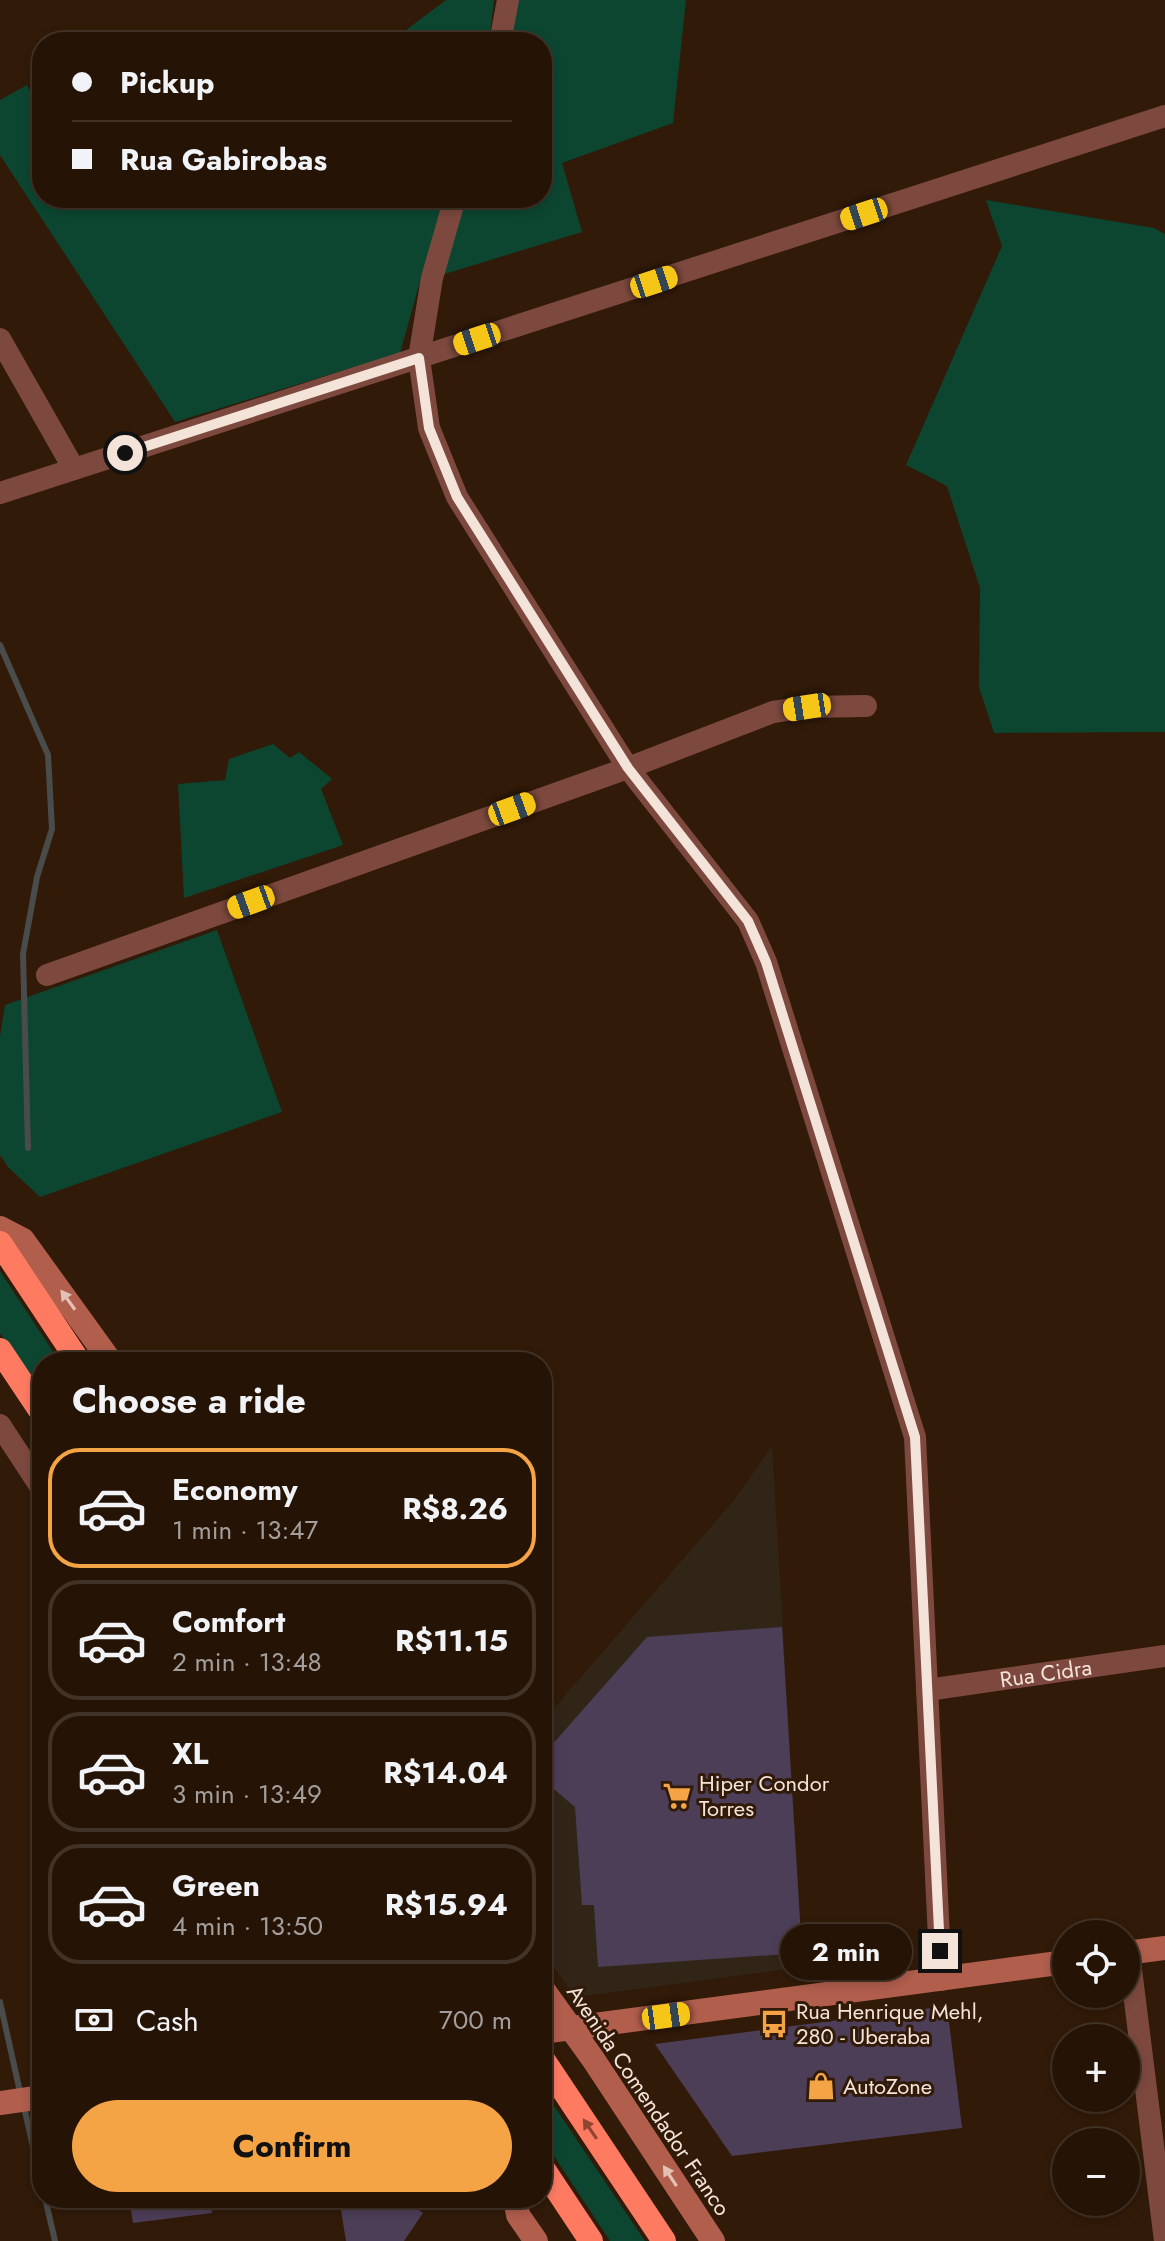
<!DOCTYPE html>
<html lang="en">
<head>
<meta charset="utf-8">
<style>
	:root { --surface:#251406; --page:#2d1d10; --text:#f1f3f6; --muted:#a39e9b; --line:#423328; --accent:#f4a444 }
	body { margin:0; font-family:Jost,sans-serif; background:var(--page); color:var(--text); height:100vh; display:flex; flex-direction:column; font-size:30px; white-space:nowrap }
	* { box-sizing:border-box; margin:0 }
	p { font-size:26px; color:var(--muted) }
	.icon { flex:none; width:44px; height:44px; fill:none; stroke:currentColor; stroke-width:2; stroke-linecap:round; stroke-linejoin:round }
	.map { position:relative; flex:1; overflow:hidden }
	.drawer { position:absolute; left:32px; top:1352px; width:520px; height:856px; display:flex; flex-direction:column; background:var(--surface); border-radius:32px; box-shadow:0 4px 12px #0003,0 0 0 2px var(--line) }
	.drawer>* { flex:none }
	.hud { position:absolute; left:32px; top:32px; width:520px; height:176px; border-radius:32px; box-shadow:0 4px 12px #0003,0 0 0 2px var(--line); display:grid; align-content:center; height:176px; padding:0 40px; background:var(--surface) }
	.tools { position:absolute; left:1052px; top:1920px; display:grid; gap:16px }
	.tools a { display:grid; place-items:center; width:88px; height:88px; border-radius:50%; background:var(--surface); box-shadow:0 4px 12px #0003,0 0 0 2px var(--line); font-size:40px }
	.end { position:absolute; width:36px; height:36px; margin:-18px; border:10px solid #f4e3d8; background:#111; box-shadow:0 0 0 4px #111 }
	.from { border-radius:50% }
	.bubble { position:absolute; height:56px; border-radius:28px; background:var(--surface); box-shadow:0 4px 12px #0003,0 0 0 2px var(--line); font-size:26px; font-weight:700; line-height:56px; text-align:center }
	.car { position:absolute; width:24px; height:48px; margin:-24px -12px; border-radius:10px; box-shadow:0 0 6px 2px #0007; background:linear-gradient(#f5c518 24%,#345 0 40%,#f5c518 0 76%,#345 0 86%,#f5c518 0) }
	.hud b { display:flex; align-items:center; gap:28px; height:76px; font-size:30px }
	.hud b+b { border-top:2px solid var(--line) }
	.hud i { width:20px; height:20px; background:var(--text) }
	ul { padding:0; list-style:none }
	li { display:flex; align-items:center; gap:24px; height:120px; margin:0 16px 12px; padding:0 24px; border:4px solid var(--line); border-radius:32px }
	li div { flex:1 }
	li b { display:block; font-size:30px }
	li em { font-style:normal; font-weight:700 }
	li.active { border-color:var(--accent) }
	li>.icon { width:72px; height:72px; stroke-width:1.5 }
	h2 { padding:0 40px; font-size:36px; line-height:96px }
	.pay { display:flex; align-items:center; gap:20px; height:88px; padding:0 40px; font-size:30px }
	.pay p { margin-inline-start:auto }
	.cta { display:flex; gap:16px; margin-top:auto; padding:16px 40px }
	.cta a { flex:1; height:92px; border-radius:48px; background:var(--accent); color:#111; font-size:32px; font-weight:700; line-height:92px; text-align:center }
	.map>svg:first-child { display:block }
</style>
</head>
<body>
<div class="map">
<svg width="1165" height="2241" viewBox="0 0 1165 2241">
	<rect width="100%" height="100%" fill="#311a08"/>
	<path fill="#312517" d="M772 1446 803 1967 576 1997 542 1952V1722L735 1499Z"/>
	<path fill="#0c4631" d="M446 0H494L489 42H390Z
		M515 0H686L673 123 562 163 582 232 438 276 462 198H542V42H507Z
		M27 85 42 116V198H449L421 278 400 353 175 422 0 155V100Z
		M986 200 1154 228 1165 234V732L994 733 979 687 980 588 947 486 906 465 1002 246Z
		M273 744 290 758 299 752 332 779 321 789 343 845 184 898 178 784 225 780 229 759Z
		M217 930 282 1112 40 1197 8 1167 0 1155V1036L5 1005Z
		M0 1271 60 1362H42L34 1384 0 1333Z
		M542 2088 645 2241H610L542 2138Z"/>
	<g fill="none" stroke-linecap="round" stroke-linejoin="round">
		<path stroke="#4a4c4b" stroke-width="6" d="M0 645 48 755 52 829 37 877 23 954 28 1148
			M0 2002 20 2092
			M24 2107 42 2186
			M45 2198 55 2241"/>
	</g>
	<path fill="#4d3e58" d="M782 1627 802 1953 598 1967 594 1905H582L575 1807 542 1779V1769L549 1760 543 1755 647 1637Z
		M947 2006 962 2128 732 2156 655 2044Z
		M129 2198H210L212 2213 133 2223Z
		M339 2198H402L423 2213 404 2241H346Z"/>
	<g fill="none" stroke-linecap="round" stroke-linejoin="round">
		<g stroke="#7d493e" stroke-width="22">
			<path d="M500 42 508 0"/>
			<path d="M455 198 432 278 419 358 429 428 457 497 628 768 748 921 766 962 915 1437 941 1980"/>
			<path d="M0 339 74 469"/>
			<path d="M0 493 1165 116"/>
			<path d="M47 975 628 768 773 712 807 707 866 706"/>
			<path d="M0 1425 42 1489"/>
			<path id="s1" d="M927 1690 1165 1656"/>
			<path d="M1129 1953 1165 2241"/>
		</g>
		<path stroke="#b15e4d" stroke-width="24" d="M0 1228 23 1240 111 1362
			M1126 1953 1165 1948
			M542 1988 593 2059 713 2241
			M542 2032 1066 1962
			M0 2103 42 2097
			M515 2198 518 2215 536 2241"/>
		<path stroke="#fe7b62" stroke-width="24" d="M0 1243 79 1362
			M0 1350 42 1413
			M542 2058 664 2241
			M542 2167 591 2241"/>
	</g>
	<defs><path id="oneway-solid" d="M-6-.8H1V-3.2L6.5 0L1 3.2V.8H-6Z" transform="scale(2)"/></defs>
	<g fill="#e3c2b5">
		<use href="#oneway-solid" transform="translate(68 1300) rotate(-126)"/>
		<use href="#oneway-solid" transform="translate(670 2176) rotate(-123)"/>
	</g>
	<use fill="#8d4630" href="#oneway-solid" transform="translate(590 2129) rotate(-124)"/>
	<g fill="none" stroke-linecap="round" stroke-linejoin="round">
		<path stroke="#f4e3d8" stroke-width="10" d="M125 453 419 358 429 428 457 497 628 768 748 921 766 962 915 1437 940 1951"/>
	</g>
	<defs>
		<symbol id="supermarket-bare" viewBox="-9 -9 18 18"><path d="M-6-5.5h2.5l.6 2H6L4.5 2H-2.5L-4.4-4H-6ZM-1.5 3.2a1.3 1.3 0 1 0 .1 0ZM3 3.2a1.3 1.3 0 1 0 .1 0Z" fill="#f4a444" stroke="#311a08" stroke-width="2.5" paint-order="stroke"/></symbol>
		<symbol id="bus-bare" viewBox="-9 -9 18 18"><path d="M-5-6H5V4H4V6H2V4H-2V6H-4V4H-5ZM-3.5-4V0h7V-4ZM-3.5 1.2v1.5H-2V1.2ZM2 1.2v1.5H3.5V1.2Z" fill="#f4a444" stroke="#311a08" stroke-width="2.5" paint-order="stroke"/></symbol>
		<symbol id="shop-bare" viewBox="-9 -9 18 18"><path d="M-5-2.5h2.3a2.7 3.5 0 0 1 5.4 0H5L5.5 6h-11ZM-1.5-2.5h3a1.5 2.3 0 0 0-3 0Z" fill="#f4a444" stroke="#311a08" stroke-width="2.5" paint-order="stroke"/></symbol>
	</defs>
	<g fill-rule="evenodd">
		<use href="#supermarket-bare" x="657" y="1776" width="40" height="40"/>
		<use href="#bus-bare" x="754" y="2004" width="40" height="40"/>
		<use href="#shop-bare" x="801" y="2066" width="40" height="40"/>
	</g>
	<g text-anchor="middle" stroke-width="6" stroke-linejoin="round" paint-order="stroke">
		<g font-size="22" fill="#f4e3d8" stroke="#311a08">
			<text dy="8" stroke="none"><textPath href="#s1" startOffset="120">Rua Cidra</textPath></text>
			<text transform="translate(649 2100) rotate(56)" y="8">Avenida Comendador Franco</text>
		</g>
		<g font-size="22" fill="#f4e3d8" stroke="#311a08" text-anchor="start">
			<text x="699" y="1791">Hiper Condor<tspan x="699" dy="25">Torres</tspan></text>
			<text x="796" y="2019">Rua Henrique Mehl,<tspan x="796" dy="25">280 - Uberaba</tspan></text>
			<text x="843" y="2094">AutoZone</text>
		</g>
	</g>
</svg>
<div class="tools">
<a><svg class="icon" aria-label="locate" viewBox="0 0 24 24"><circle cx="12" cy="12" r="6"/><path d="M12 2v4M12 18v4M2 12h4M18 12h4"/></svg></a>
<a>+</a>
<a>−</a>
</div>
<i class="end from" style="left:125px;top:453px"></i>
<i class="end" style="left:940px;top:1951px"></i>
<div class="bubble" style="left:780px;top:1924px;width:132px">2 min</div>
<i class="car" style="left:864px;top:214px;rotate:252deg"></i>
<i class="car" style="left:654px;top:282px;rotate:72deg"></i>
<i class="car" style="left:477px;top:339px;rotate:252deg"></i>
<i class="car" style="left:807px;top:707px;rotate:261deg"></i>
<i class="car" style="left:512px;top:809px;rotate:70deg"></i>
<i class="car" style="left:251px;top:902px;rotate:250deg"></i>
<i class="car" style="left:666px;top:2016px;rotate:82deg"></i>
<div class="hud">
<b><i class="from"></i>Pickup</b>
<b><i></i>Rua Gabirobas</b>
</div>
<section class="drawer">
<h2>Choose a ride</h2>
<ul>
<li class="active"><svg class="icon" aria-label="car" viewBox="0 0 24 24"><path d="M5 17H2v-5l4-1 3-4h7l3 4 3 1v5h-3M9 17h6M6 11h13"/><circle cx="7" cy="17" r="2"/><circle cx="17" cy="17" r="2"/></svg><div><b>Economy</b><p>1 min · 13:47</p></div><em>R$8.26</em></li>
<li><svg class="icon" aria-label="car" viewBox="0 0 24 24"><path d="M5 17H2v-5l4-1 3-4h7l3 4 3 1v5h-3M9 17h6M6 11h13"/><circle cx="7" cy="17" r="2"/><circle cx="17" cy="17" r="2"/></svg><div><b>Comfort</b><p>2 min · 13:48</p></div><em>R$11.15</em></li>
<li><svg class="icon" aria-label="car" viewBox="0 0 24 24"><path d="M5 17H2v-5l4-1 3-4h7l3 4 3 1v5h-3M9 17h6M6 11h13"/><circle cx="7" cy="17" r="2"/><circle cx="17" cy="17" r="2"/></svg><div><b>XL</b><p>3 min · 13:49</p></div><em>R$14.04</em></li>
<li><svg class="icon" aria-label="car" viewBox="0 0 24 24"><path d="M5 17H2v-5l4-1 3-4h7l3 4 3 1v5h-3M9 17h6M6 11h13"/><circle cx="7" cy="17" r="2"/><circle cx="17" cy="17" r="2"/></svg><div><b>Green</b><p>4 min · 13:50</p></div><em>R$15.94</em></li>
</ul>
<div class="pay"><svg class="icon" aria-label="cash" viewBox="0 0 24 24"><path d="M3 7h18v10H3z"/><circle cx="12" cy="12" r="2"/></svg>Cash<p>700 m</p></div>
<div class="cta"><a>Confirm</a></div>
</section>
</div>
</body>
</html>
